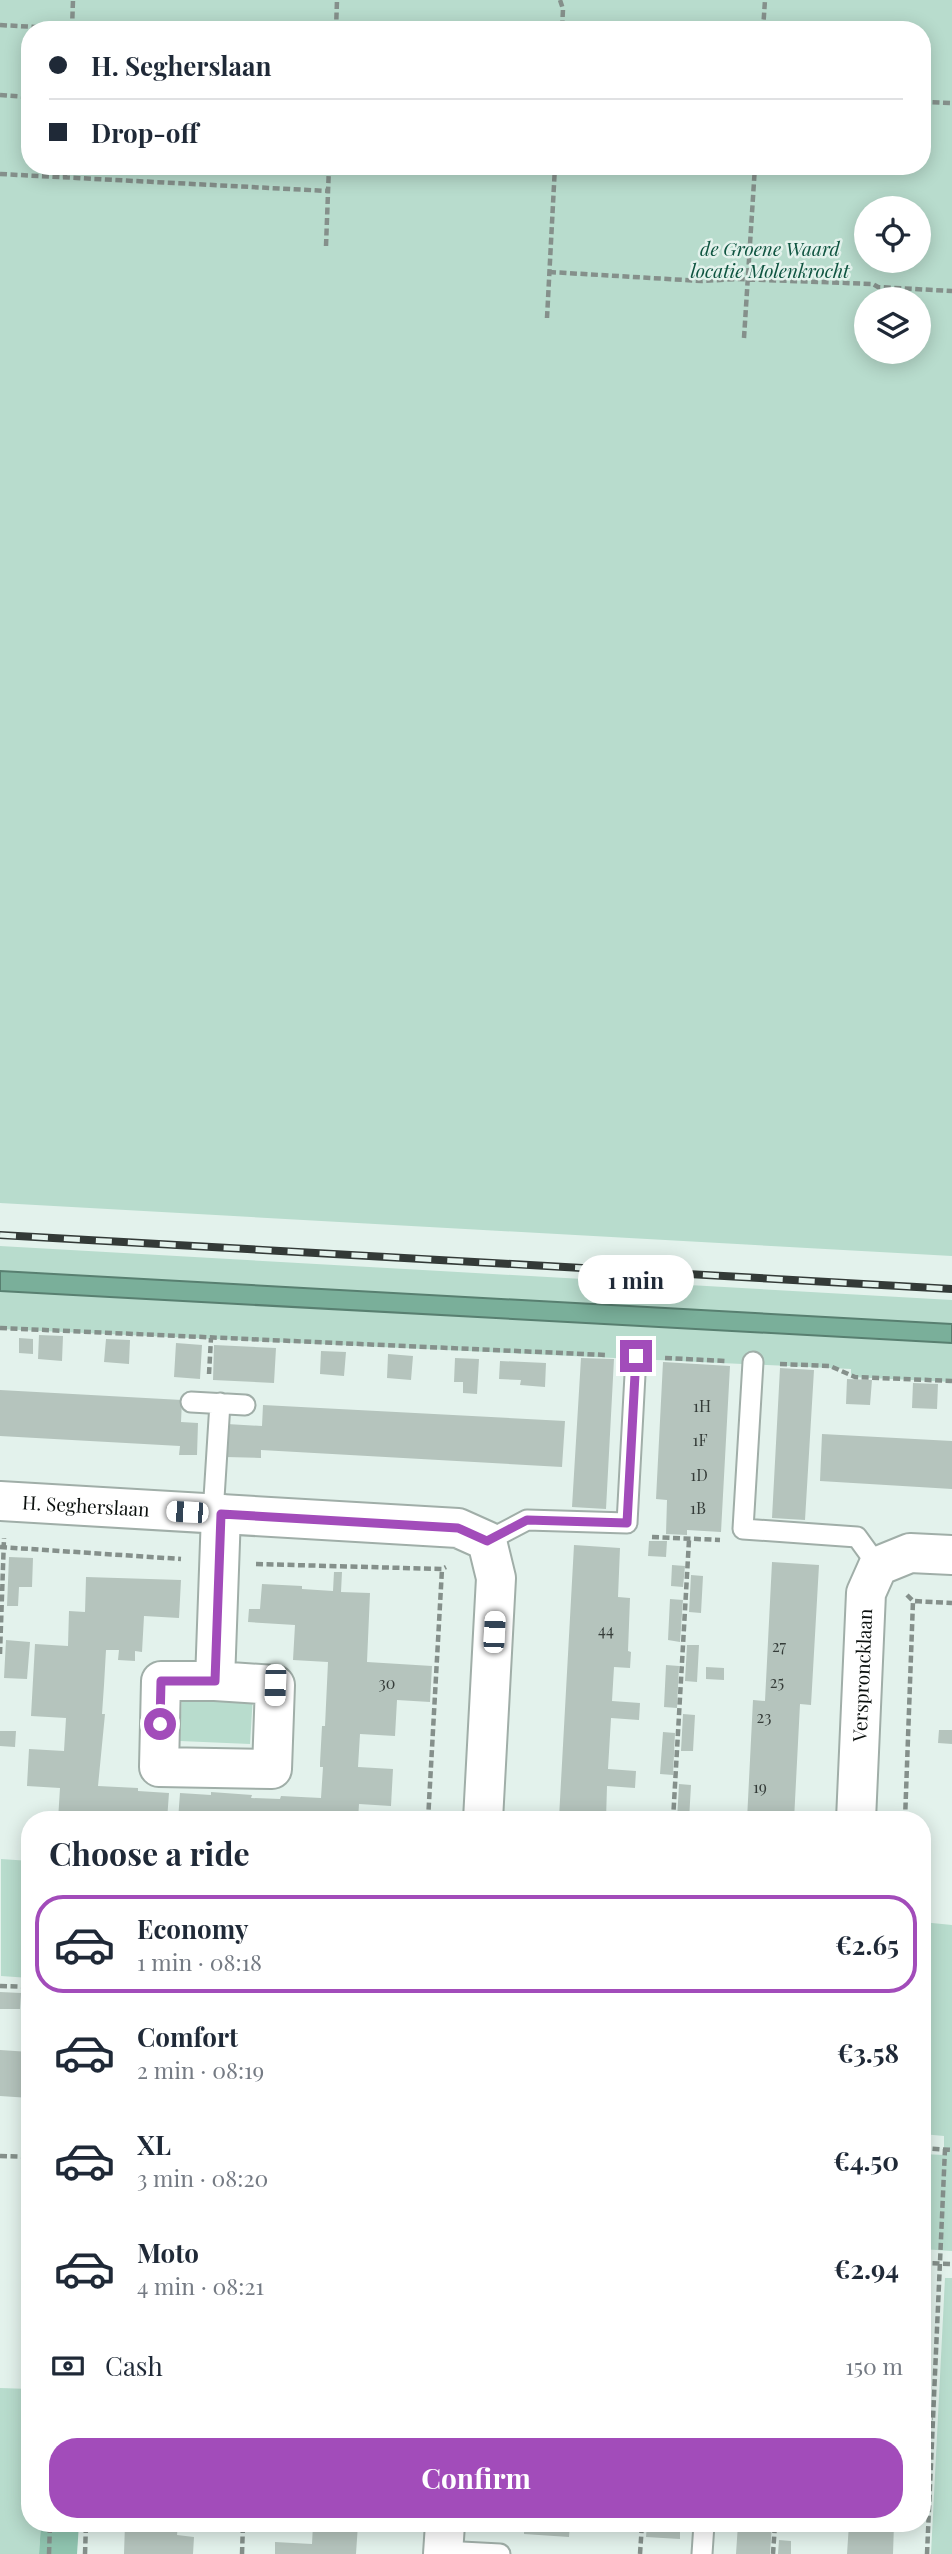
<!DOCTYPE html>
<html lang="en">
<head>
<meta charset="utf-8">
<style>
	:root { --surface:#fff; --page:#f2f2f3; --text:#1f2937; --muted:#747a83; --line:#e0e1e3; --accent:#a24cba }
	body { margin:0; font-family:"Playfair Display",serif; background:var(--page); color:var(--text); height:100vh; display:flex; flex-direction:column; font-size:26px; white-space:nowrap }
	* { box-sizing:border-box; margin:0 }
	p { font-size:23px; color:var(--muted) }
	.icon { flex:none; width:38px; height:38px; fill:none; stroke:currentColor; stroke-width:2; stroke-linecap:round; stroke-linejoin:round }
	.map { position:relative; flex:1; overflow:hidden }
	.drawer { position:absolute; left:21px; top:1811px; width:910px; height:721px; display:flex; flex-direction:column; background:var(--surface); border-radius:28px; box-shadow:0 4px 18px #0003 }
	.drawer>* { flex:none }
	.hud { position:absolute; left:21px; top:21px; width:910px; height:154px; border-radius:28px; box-shadow:0 4px 18px #0003; display:grid; align-content:center; height:154px; padding:0 28px; background:var(--surface) }
	.tools { position:absolute; left:854px; top:196px; display:grid; gap:14px }
	.tools a { display:grid; place-items:center; width:77px; height:77px; border-radius:50%; background:var(--surface); box-shadow:0 4px 18px #0003; font-size:35px }
	.end { position:absolute; width:32px; height:32px; margin:-16px; border:9px solid #a24cba; background:#fff; box-shadow:0 0 0 4px #fff }
	.from { border-radius:50% }
	.bubble { position:absolute; height:49px; border-radius:24px; background:var(--surface); box-shadow:0 4px 18px #0003; font-size:23px; font-weight:700; line-height:49px; text-align:center }
	.car { position:absolute; width:21px; height:42px; margin:-21px -10px; border-radius:9px; box-shadow:0 0 5px 2px #0007; background:linear-gradient(#fff 24%,#345 0 40%,#fff 0 76%,#345 0 86%,#fff 0) }
	.hud b { display:flex; align-items:center; gap:24px; height:66px; font-size:26px }
	.hud b+b { border-top:2px solid var(--line) }
	.hud i { width:18px; height:18px; background:var(--text) }
	ul { padding:0; list-style:none }
	li { display:flex; align-items:center; gap:21px; height:98px; margin:0 14px 10px; padding:0 14px; border:4px solid transparent; border-radius:28px }
	li div { flex:1 }
	li b { display:block; font-size:26px }
	li em { font-style:normal; font-weight:700 }
	li.active { border-color:var(--accent) }
	li>.icon { width:63px; height:63px; stroke-width:1.5 }
	h2 { padding:0 28px; font-size:32px; line-height:84px }
	.pay { display:flex; align-items:center; gap:18px; height:77px; padding:0 28px; font-size:26px }
	.pay p { margin-inline-start:auto }
	.button { display:flex; gap:14px; margin-top:auto; padding:14px 28px }
	.button a { flex:1; height:80px; border-radius:28px; background:var(--accent); color:#fff; font-size:28px; font-weight:700; line-height:80px; text-align:center }
	.map>svg:first-child { display:block }
</style>
</head>
<body>
<div class="map">
<svg width="952" height="2554" viewBox="0 0 952 2554">
	<rect width="100%" height="100%" fill="#e3f2ec"/>
	<path fill="#b8dccd" fill-rule="evenodd" d="M0 0H952V1256L0 1203ZM30 30H922V166H30ZM866 208H919V261H866ZM919 299V352H866V299Z
		M0 1246 952 1300V1339L0 1278Z
		M0 1291 952 1343V1382L851 1377V1369L0 1329Z
		M182 1692 253 1695 250 1744 180 1741Z
		M1 1859 30 1861V1978L1 1976Z
		M922 1922 952 1925V2251L922 2249V2154L944 2155V2136L922 2134Z
		M945 2278H952V2554H931Z
		M0 2388 30 2389V2524H41L39 2554H0Z"/>
	<path fill="#90c5b0" d="M41 2524H79L77 2554H39Z"/>
	<path fill="#7aaf9a" stroke="#587f70" stroke-width="2" d="M0 1271 952 1324V1343L0 1291Z"/>
	<path fill="#b5c4bd" d="M39 1335 63 1336 62 1361 38 1359Z
		M19 1338 33 1339V1354L19 1353Z
		M106 1339 130 1340 129 1364 104 1362Z
		M176 1343 202 1345 200 1379 174 1377Z
		M214 1345 276 1348 274 1383 213 1380Z
		M321 1351 346 1352 344 1376 320 1374Z
		M388 1354 413 1356 411 1380 387 1378Z
		M455 1358 479 1359 477 1394 463 1393V1382H454Z
		M581 1358 614 1359 606 1509 572 1507Z
		M500 1361 546 1363 545 1387 520 1385 521 1380 499 1379Z
		M663 1362 730 1366 721 1532 687 1530V1535L666 1534 667 1500 656 1499Z
		M780 1368 814 1370 805 1520 772 1518Z
		M847 1379 872 1380 870 1405 846 1404Z
		M913 1383 938 1384 937 1409 912 1408Z
		M0 1390 182 1400 181 1422 198 1423 197 1455H179L180 1446 0 1436Z
		M263 1405 565 1421 562 1467 261 1450V1458L226 1457 227 1424 262 1426Z
		M822 1434 952 1441V1489L820 1481Z
		M649 1541H667L666 1557 648 1556Z
		M574 1545 620 1548 618 1597 630 1598 628 1651 631 1652 630 1668 614 1667 612 1701 640 1703 639 1720 611 1718 608 1769 636 1771 635 1788 607 1786 606 1820 559 1818Z
		M9 1557 33 1558 32 1587H19L18 1606H7Z
		M772 1562 819 1565 811 1705 800 1704 794 1820H747L753 1700 765 1701Z
		M672 1565 685 1566 683 1587 671 1586Z
		M334 1572H342L341 1592 370 1593 367 1662 432 1666 430 1702 397 1700 395 1736 360 1734 358 1767 393 1769 391 1806 359 1804 358 1820H178L180 1793 211 1795V1792L252 1795 251 1798 280 1799 281 1796 321 1798 323 1767H320V1763L322 1726H325L328 1662 293 1660 295 1625 248 1622 249 1609H260L262 1584 302 1586V1589L333 1591Z
		M691 1575 703 1576 701 1613 689 1612Z
		M86 1577 181 1580 179 1618 144 1616 142 1652 135 1651V1661L118 1660 119 1650H106L104 1685 102 1714H105L98 1786 138 1788V1791L169 1793 167 1820H58L60 1788 27 1786 29 1749 64 1751 66 1718 31 1716 35 1644 68 1646 69 1611 85 1612Z
		M670 1599 683 1600 680 1642 668 1640Z
		M6 1640 30 1642 27 1679 4 1678Z
		M687 1645H699L697 1682 685 1681Z
		M666 1665 679 1666 677 1708 664 1707Z
		M706 1667 724 1668V1680L706 1679Z
		M683 1714 695 1715 693 1751H681Z
		M939 1730H952V1744L938 1743Z
		M0 1731H16L15 1747 0 1746Z
		M663 1732 675 1733 673 1775 660 1774Z
		M679 1784 691 1785 689 1820H677Z
		M0 1992 21 1993 20 2009H0Z
		M0 2050 30 2052V2098L0 2096Z
		M125 2524H178L177 2535 194 2537 193 2554H124Z
		M313 2524H358L356 2554H275V2542L312 2544Z
		M524 2524H570L569 2537 524 2534Z
		M647 2524H680V2539L646 2537Z
		M738 2524H772L770 2554H736Z
		M849 2524H894L893 2554H847Z
		M779 2540 791 2541V2554H778Z"/>
	<g fill="none" stroke-linecap="round" stroke-linejoin="round">
		<defs>
			<path id="service" d="M753 1362 743 1529 857 1537 878 1566
				M191 1402 245 1405
				M213 1514 220 1403
				M487 1541 527 1520 627 1523 636 1356
				M443 2551 500 2554
				M702 2554 704 2524"/>
			<g id="minor">
				<path id="s1" d="M0 1501 458 1528 487 1541 496 1578 483 1820"/>
				<path d="M215 1681 275 1685 272 1769 159 1767 161 1681H215L221 1514"/>
				<path id="s2" d="M856 1820 866 1593 878 1566 910 1553 952 1555"/>
				<path d="M443 2554 445 2524"/>
			</g>
		</defs>
		<use href="#service" stroke="#a0aea8" stroke-width="23"/>
		<use href="#minor" stroke="#a0aea8" stroke-width="42"/>
		<path stroke="#85908b" stroke-width="4.5" stroke-dasharray="7 3.5" stroke-linecap="butt" d="M560 0 563 9 562 30
			M0 25 72 29
			M72 29 73 0
			M336 30 337 0
			M763 30 765 0
			M0 95 30 97
			M922 102 952 103
			M0 174 328 191
			M65 178V166
			M326 246 329 166
			M549 272 702 281 738 279 873 284 878 287 952 291
			M547 318 555 166
			M744 338 755 166
			M0 1328 607 1355
			M665 1358 726 1361
			M780 1364 830 1366 855 1377 952 1381
			M209 1374 211 1338
			M652 1537 720 1540
			M0 1547 181 1559
			M256 1564 442 1569 446 1567
			M907 1595 913 1601 952 1603
			M0 1654 4 1538
			M428 1820 442 1569
			M673 1820 689 1540
			M905 1820 913 1601
			M0 1986 30 1987
			M922 2148 952 2150
			M0 2156 30 2157
			M922 2263 952 2264
			M922 2417 933 2418
			M49 2554 50 2524
			M85 2554 86 2524
			M242 2554 243 2524
			M640 2554 642 2524
			M773 2554 775 2524
			M927 2554 945 2149"/>
		<use href="#service" stroke="#fff" stroke-width="19"/>
		<use href="#minor" stroke="#fff" stroke-width="38"/>
		<defs>
			<path id="rail" d="M0 1235 952 1289"/>
		</defs>
		<use href="#rail" stroke="#333a37" stroke-width="8"/>
		<use href="#rail" stroke="#e3f2ec" stroke-width="5" stroke-dasharray="16" stroke-linecap="butt"/>
	</g>
	<g fill="none" stroke-linecap="round" stroke-linejoin="round">
		<path stroke="#a24cba" stroke-width="9" d="M160 1724 161 1681H215L221 1514 458 1528 487 1541 527 1520 627 1523 636 1356"/>
	</g>
	<g text-anchor="middle" stroke-width="5" stroke-linejoin="round" paint-order="stroke">
		<g font-size="16" fill="#353c39">
			<text x="702" y="1412">1H</text>
			<text x="700" y="1446">1F</text>
			<text x="699" y="1481">1D</text>
			<text x="698" y="1514">1B</text>
			<text x="606" y="1636">44</text>
			<text x="779" y="1652">27</text>
			<text x="777" y="1688">25</text>
			<text x="387" y="1689">30</text>
			<text x="764" y="1723">23</text>
			<text x="760" y="1793">19</text>
		</g>
		<g font-size="19" font-style="italic" fill="#0e5440" stroke="#e3f2ec">
			<text x="770" y="256">de Groene Waard<tspan x="770" dy="22">locatie Molenkrocht</tspan></text>
		</g>
		<g font-size="19" fill="#0a0f0d" stroke="#e3f2ec">
			<text dy="7" stroke="none"><textPath href="#s1" startOffset="86">H. Segherslaan</textPath></text>
			<text dy="7" stroke="none"><textPath href="#s2" startOffset="145">Versproncklaan</textPath></text>
		</g>
	</g>
</svg>
<div class="tools">
<a><svg class="icon" aria-label="locate" viewBox="0 0 24 24"><circle cx="12" cy="12" r="6"/><path d="M12 2v4M12 18v4M2 12h4M18 12h4"/></svg></a>
<a><svg class="icon" aria-label="layers" viewBox="0 0 24 24"><path d="M12 4l9 5-9 5-9-5zM3 14l9 5 9-5"/></svg></a>
</div>
<i class="end from" style="left:160px;top:1724px"></i>
<i class="end" style="left:636px;top:1356px"></i>
<div class="bubble" style="left:578px;top:1255px;width:116px">1 min</div>
<i class="car" style="left:187px;top:1512px;rotate:273deg"></i>
<i class="car" style="left:494px;top:1632px;rotate:3deg"></i>
<i class="car" style="left:275px;top:1685px;rotate:182deg"></i>
<div class="hud">
<b><i class="from"></i>H. Segherslaan</b>
<b><i></i>Drop-off</b>
</div>
<section class="drawer">
<h2>Choose a ride</h2>
<ul>
<li class="active"><svg class="icon" aria-label="car" viewBox="0 0 24 24"><path d="M5 17H2v-5l4-1 3-4h7l3 4 3 1v5h-3M9 17h6M6 11h13"/><circle cx="7" cy="17" r="2"/><circle cx="17" cy="17" r="2"/></svg><div><b>Economy</b><p>1 min · 08:18</p></div><em>€2.65</em></li>
<li><svg class="icon" aria-label="car" viewBox="0 0 24 24"><path d="M5 17H2v-5l4-1 3-4h7l3 4 3 1v5h-3M9 17h6M6 11h13"/><circle cx="7" cy="17" r="2"/><circle cx="17" cy="17" r="2"/></svg><div><b>Comfort</b><p>2 min · 08:19</p></div><em>€3.58</em></li>
<li><svg class="icon" aria-label="car" viewBox="0 0 24 24"><path d="M5 17H2v-5l4-1 3-4h7l3 4 3 1v5h-3M9 17h6M6 11h13"/><circle cx="7" cy="17" r="2"/><circle cx="17" cy="17" r="2"/></svg><div><b>XL</b><p>3 min · 08:20</p></div><em>€4.50</em></li>
<li><svg class="icon" aria-label="car" viewBox="0 0 24 24"><path d="M5 17H2v-5l4-1 3-4h7l3 4 3 1v5h-3M9 17h6M6 11h13"/><circle cx="7" cy="17" r="2"/><circle cx="17" cy="17" r="2"/></svg><div><b>Moto</b><p>4 min · 08:21</p></div><em>€2.94</em></li>
</ul>
<div class="pay"><svg class="icon" aria-label="cash" viewBox="0 0 24 24"><path d="M3 7h18v10H3z"/><circle cx="12" cy="12" r="2"/></svg>Cash<p>150 m</p></div>
<div class="button"><a>Confirm</a></div>
</section>
</div>
</body>
</html>
